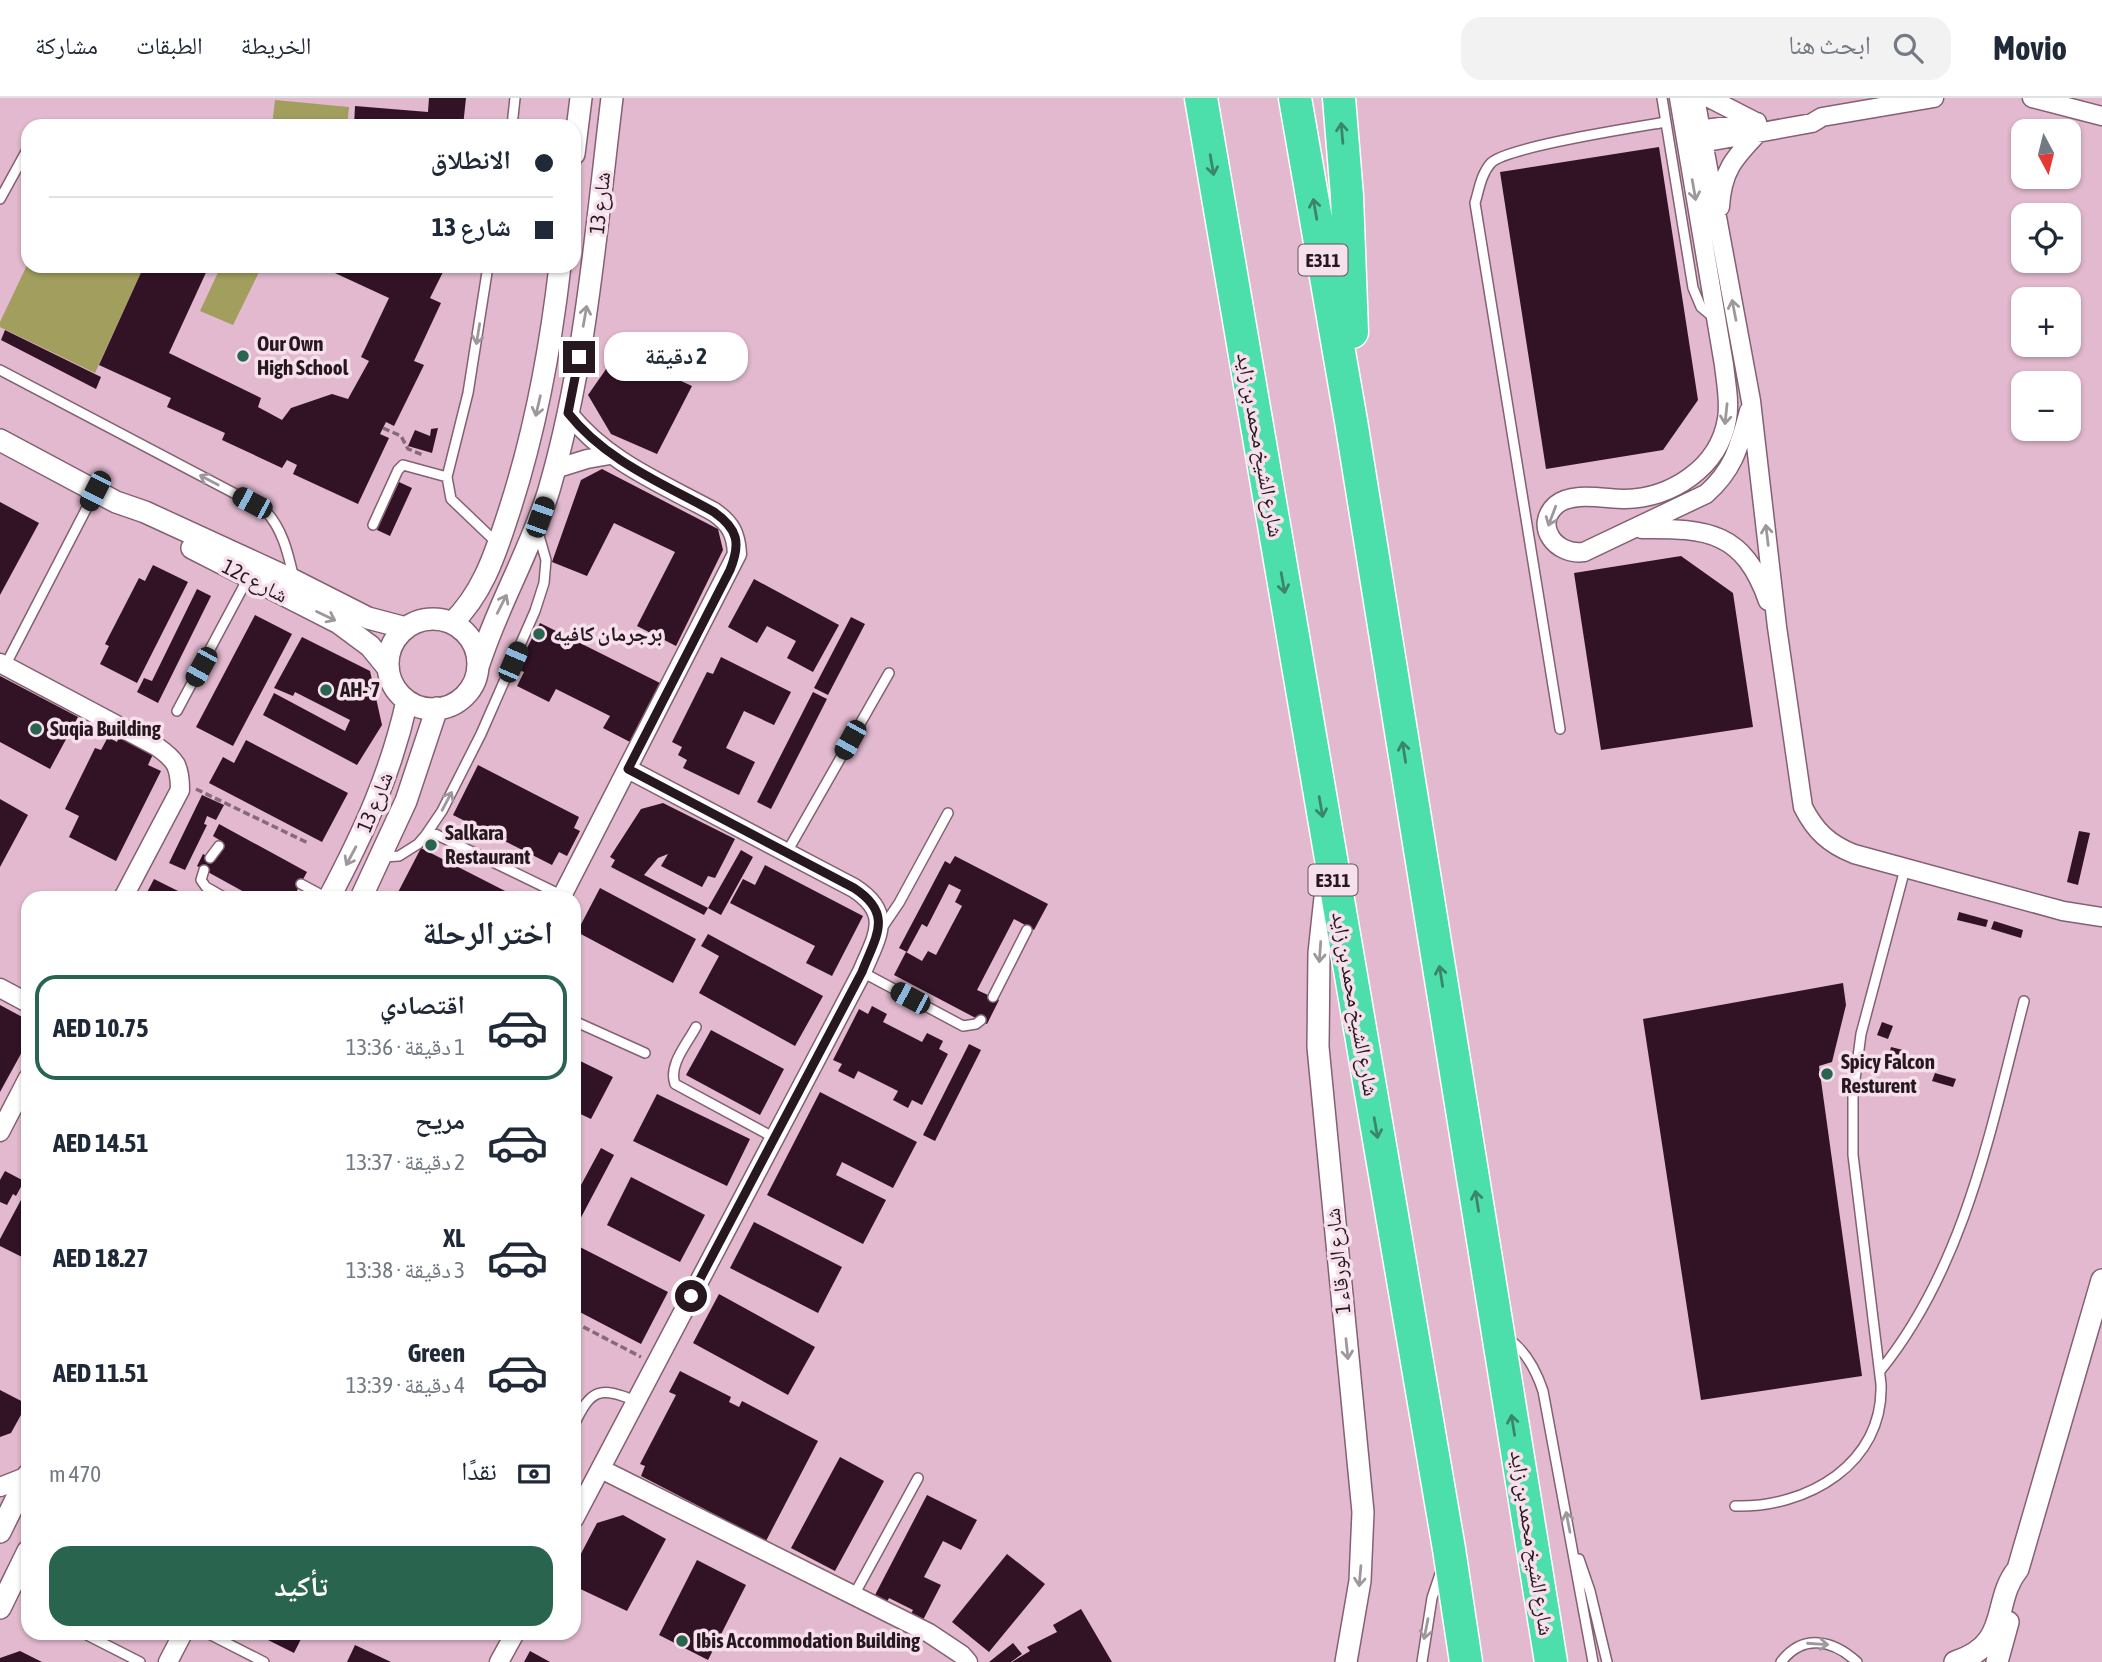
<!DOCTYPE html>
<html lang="ar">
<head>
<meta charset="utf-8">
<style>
	:root { --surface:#fff; --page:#f2f2f3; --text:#1f2937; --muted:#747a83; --line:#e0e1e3; --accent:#29644e }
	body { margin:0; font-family:"Asap Condensed","Noto Naskh Arabic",sans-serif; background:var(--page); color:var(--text); direction:rtl; height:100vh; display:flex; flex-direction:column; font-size:26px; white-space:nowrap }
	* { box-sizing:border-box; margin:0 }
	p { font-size:23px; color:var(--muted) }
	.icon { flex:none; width:38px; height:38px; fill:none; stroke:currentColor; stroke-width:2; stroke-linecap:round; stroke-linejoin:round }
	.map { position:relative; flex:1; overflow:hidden; direction:ltr }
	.details { position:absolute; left:21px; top:793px; width:560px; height:749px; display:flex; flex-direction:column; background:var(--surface); border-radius:21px; box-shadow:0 2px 5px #0004; direction:rtl }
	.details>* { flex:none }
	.top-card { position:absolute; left:21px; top:21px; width:560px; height:154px; border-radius:21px; box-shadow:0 2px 5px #0004; direction:rtl; display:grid; align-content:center; height:154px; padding:0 28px; background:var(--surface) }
	.needle { width:46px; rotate:173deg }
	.buttons { position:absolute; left:2011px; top:21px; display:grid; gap:14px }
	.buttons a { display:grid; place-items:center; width:70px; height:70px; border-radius:14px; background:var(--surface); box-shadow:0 2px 5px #0004; font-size:35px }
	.end { position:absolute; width:32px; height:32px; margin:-16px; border:9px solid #271820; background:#fff; box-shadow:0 0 0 4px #fff }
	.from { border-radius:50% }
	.bubble { position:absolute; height:49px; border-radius:21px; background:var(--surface); box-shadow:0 2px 5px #0004; font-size:23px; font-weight:700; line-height:49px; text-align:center; direction:rtl }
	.car { position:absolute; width:21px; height:42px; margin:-21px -10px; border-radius:9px; box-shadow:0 0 5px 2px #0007; background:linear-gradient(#222 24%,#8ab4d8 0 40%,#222 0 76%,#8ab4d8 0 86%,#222 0) }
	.top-card b { display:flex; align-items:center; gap:24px; height:66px; font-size:26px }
	.top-card b+b { border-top:2px solid var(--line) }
	.top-card i { width:18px; height:18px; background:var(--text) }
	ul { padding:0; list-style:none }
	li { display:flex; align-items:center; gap:21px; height:105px; margin:0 14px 10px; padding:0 14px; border:4px solid transparent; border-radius:21px }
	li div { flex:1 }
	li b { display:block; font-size:26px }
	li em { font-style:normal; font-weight:700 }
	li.active { border-color:var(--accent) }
	li>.icon { width:63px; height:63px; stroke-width:1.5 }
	h2 { padding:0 28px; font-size:32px; line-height:84px }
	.pay { display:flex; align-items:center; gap:18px; height:77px; padding:0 28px; font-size:26px }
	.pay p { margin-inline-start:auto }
	.action { display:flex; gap:14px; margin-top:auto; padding:14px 28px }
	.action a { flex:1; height:80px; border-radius:21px; background:var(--accent); color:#fff; font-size:28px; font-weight:700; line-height:80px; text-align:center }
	header { display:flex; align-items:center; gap:42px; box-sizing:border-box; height:98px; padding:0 35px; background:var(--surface); border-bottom:2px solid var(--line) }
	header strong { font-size:33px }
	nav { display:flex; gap:38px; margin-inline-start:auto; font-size:24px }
	.search { width:490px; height:63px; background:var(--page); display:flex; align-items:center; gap:18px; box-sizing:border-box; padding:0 24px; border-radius:21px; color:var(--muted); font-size:26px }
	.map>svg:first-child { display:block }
</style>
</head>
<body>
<header>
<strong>Movio</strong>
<div class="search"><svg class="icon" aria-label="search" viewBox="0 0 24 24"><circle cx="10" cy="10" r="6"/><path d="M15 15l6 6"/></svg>ابحث هنا</div>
<nav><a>الخريطة</a><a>الطبقات</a><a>مشاركة</a></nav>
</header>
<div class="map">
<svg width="2102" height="1564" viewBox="0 0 2102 1564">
	<rect width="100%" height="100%" fill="#e2b9ce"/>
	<path fill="#a19e5e" d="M275 2 349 9 347 28H272Z
		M28 165V168H144L95 275 0 229V224Z
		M221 168H262L233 227 200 213Z"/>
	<path fill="#321325" d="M429 0H466L463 28H354L355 8 428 14Z
		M1659 49 1698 302 1663 352 1546 371 1500 74Z
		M144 168H209L169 255 261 300 258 309 282 322 291 310 332 296 348 301 369 263 361 259 389 200 324 170 325 168H446L430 200 441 205 414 263 424 267 394 328 386 324 380 336 389 340 358 406 293 376 297 367 287 362 282 370 222 342 225 335 167 309 171 300 99 267Z
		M5 232 101 279 96 291 1 242Z
		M618 254 692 288 657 356 611 336 588 297Z
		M438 330 432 355 408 348 415 332 430 338 431 331Z
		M602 371 718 431 723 452 676 548 637 528 675 454 614 425 587 478 552 464 581 382Z
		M399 384 412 390 390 438 377 432Z
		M0 404 39 425 0 497Z
		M1681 458 1733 495 1753 629 1601 652 1574 475Z
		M153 467 188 484 137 585 100 566 109 548 105 546 139 480 145 483Z
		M754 481 839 527 813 574 787 560 796 543 767 528 757 545 728 529Z
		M197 491 211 498 158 605 137 594 144 580 152 583Z
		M255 517 292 536 233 648 196 629Z
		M851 519 865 526 828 597 814 590Z
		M540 525 664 587 640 633 637 631 630 644 603 630 610 618 556 591 549 604 517 588 524 574 516 571Z
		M302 539 370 573 382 627 357 667 263 617 274 595 345 633 350 622 295 594 293 598 274 590Z
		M721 559 791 594 774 627 744 613 726 650 755 664 739 697 683 670 687 662 678 657 682 649 672 644 707 574 713 576Z
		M0 578 78 619 50 671 0 644Z
		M813 594 827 601 771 711 757 704Z
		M120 637 154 654 148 667 161 673 116 763 69 739 79 718 65 711 95 650 101 652 108 639 117 644Z
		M246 642 348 695 322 744 209 685 223 659 234 665Z
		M478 667 579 719 574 730 580 733 567 758 559 754 552 767 453 717Z
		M202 697 224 707 216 722 207 718 204 726 207 727 185 772 169 765Z
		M0 701 28 717 0 769Z
		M663 705 735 741 715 780 708 778 702 789 661 768 668 756 658 760 644 777 708 810 704 817 611 769 615 762 610 759 641 711Z
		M219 726 307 774 293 800H255L197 768 203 756 212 761 219 748 221 743 213 738Z
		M2079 733 2090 735 2078 787 2067 784Z
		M421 750 519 800H395Z
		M741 752 753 759 721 817 708 810Z
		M955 758 1048 806 1034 832 1014 821 977 892 999 902 987 926 894 877 906 854 922 863 928 853 936 857 962 808 955 804 961 792 949 786 927 829 922 826 907 854 899 850 945 763 950 766Z
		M765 767 863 818 832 878 806 865 815 848 730 805 743 781 755 787Z
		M154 781 192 800H144Z
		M600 790 696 841 673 885 577 834Z
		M1959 814 1988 822 1986 829 1957 822Z
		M1994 823 2023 832 2021 840 1991 831Z
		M708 836 823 898 795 948 699 895 719 858 701 848Z
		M1843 885 1846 907 1832 964 1819 968 1862 1278 1701 1302 1643 921Z
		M0 907 26 921 28 926V943L0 994Z
		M872 908 887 916 883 924 922 944 927 935 943 943 939 951 948 956 922 1007 912 1002 908 1010 893 1002 898 993 858 973 854 981 838 973 842 966 833 962 859 911 868 916Z
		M1882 924 1893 928 1888 941 1877 937Z
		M711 932 784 971 760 1017 686 977Z
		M969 946 981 952 935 1043 923 1037Z
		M1891 949 1903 952 1901 960 1905 961 1902 970 1893 968 1894 962 1888 961Z
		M574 960 613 979 591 1021 574 1013Z
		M1935 975 1956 981 1953 989 1932 983Z
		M820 994 917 1044 893 1090 842 1064 836 1077 886 1102 863 1146 767 1097Z
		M657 996 750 1041 727 1088 633 1043Z
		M601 1050 614 1057 576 1129 574 1127V1100Z
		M5 1073 24 1083 16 1098 13 1096 7 1107 0 1104V1082Z
		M631 1079 705 1117 680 1164 607 1127Z
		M22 1100 28 1103V1162L0 1148V1141Z
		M754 1124 842 1169 818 1215 730 1170Z
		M574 1146 668 1194 641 1246 574 1211Z
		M719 1196 815 1249 788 1297 693 1245Z
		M680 1273 731 1299 729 1304 739 1309 742 1303 818 1343 766 1443 641 1378 645 1368 640 1366 676 1297 669 1294Z
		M0 1292 27 1306 11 1335 0 1339Z
		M840 1359 884 1383 835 1473 791 1450Z
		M927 1397 977 1422 961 1452 943 1443 924 1479 941 1487 923 1522 911 1516 913 1512 889 1500 887 1504 875 1497Z
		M623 1417 666 1441 627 1513 574 1488V1469L597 1425Z
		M1007 1456 1045 1486 989 1554 952 1524Z
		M697 1462 746 1487 708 1562 659 1537Z
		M1081 1511 1112 1564H1012L1030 1553 1027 1549 1057 1534 1053 1527Z
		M254 1535H304L294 1555Z
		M1013 1545 1022 1556 1011 1564H989Z
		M355 1547 391 1564H347Z
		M20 1553 42 1564H0V1560Z
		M530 1553 550 1564H524Z"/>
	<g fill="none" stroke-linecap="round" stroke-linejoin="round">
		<defs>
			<path id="service" d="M1662 0 1693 190 1701 209 1713 219
				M512 28 515 0
				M0 101 27 52
				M488 168 468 295 447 379 451 401 498 446
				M0 272 264 411C283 431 288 455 294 481
				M373 427 398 372 403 367 447 379
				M5 568 95 394
				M177 613 248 480
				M1560 631 1475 105C1479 92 1481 76 1491 65 1506 49 1637 29 1666 24
				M429 733 563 798
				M787 754 889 575
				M383 759 399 758 418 746 425 738 442 713 481 636 535 513 544 485 546 462 537 431
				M210 760 219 748
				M204 772 201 782 206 789 225 800
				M301 786 327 800
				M882 830 899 805 948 715
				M862 874 963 928 976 926 981 922
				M993 899 1027 832
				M574 923 645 955
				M696 929C687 946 668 967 675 986L773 1039
				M1507 1240C1526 1252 1536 1272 1543 1293L1593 1564
				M1880 1273C1965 1168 1991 1030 2024 903
				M574 1327C591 1291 599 1288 636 1303
				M1735 1408C1807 1410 1884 1366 1881 1286L1853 1057V996L1861 936 1905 771
				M1579 1461 1590 1493 1607 1564
				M854 1497 918 1380
				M83 1535 140 1564
				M207 1535 264 1564
				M1422 1564 1432 1500 1441 1473
				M1781 1564C1803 1535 1833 1542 1857 1564"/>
			<path id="minor" d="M1679 0 1724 267C1726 285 1730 304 1727 321 1719 370 1671 400 1625 401 1605 401 1572 393 1556 407 1533 428 1556 458 1584 454L1706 396C1734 371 1739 349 1749 313
				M1695 0 1751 303 1777 529 1803 709C1815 733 1829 746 1854 756L2063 813 2102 819
				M1709 0 1756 24
				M2032 0 2102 18
				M1691 33 1757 24
				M1690 47 1812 25 1822 19 1934 0
				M1720 109C1722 73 1734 60 1758 35
				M555 371 587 361 610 357
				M1642 431C1708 430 1744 434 1768 503
				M0 565 156 648C176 662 180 668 180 692L123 800
				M561 800 737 456C736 436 731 426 714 414 661 385 607 364 568 315
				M0 890 28 905
				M0 1034 28 980
				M601 1371 929 1535 962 1557 968 1564
				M0 1389 28 1378
				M574 1421 862 874C877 838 894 816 854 790L628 671
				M168 1564 183 1535
				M499 1564 515 1535"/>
			<path id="tertiary" d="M574 56 581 0
				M0 342 116 404 145 414 295 483 368 520 406 530
				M192 450 339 525 370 548 388 570
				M388 566a45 45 0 1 1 90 0a45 45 0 1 1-90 0Z
				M452 525C481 497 494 460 506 423 534 340 550 255 560 168
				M478 569C497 508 530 454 549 392 586 265 596 131 612 0
				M1327 781 1319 855 1318 949 1363 1414 1360 1483 1346 1564
				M329 800C364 734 391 675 407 603
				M361 800 406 703 437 610
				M0 1434 28 1377
				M0 1510 28 1453
				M1955 1564C2012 1546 1991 1504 2018 1471L2102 1182
				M1997 1564 2008 1524"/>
			<path id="motorway" d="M1201 0 1449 1451 1466 1564
				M1295 0 1351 323 1551 1564
				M1339 0 1347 98 1352 234"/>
		</defs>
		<use href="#service" stroke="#856073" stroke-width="12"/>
		<use href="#minor" stroke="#856073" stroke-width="21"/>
		<use href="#tertiary" stroke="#856073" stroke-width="24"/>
		<use href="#motorway" stroke="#fff" stroke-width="35"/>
		<path stroke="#866a78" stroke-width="3.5" stroke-dasharray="7 3.5" stroke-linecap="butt" d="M383 330 401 338 408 351 423 357
			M196 691 308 745
			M574 1224 641 1259"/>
		<use href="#service" stroke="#fff" stroke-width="9"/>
		<use href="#minor" stroke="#fff" stroke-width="18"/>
		<use href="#tertiary" stroke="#fff" stroke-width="21"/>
		<use href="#motorway" stroke="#4cdfac" stroke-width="32"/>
	</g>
	<defs><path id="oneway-shaft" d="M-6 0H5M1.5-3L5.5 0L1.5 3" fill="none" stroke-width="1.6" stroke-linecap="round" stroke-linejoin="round" transform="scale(1.75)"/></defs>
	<g stroke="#3b856d">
		<use href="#oneway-shaft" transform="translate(1342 35) rotate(-95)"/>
		<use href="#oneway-shaft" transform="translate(1212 67) rotate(80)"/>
		<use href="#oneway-shaft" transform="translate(1315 111) rotate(-100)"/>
		<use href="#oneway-shaft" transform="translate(1283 485) rotate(80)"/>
		<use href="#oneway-shaft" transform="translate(1404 654) rotate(-99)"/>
		<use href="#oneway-shaft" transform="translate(1321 709) rotate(80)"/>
		<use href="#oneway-shaft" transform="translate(1441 878) rotate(-99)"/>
		<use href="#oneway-shaft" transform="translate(1376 1030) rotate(80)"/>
		<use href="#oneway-shaft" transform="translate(1477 1103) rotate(-99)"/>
		<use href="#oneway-shaft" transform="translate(1513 1327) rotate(-99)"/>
	</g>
	<g stroke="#9e979b">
		<use href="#oneway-shaft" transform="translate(1694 92) rotate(80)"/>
		<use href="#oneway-shaft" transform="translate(1734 212) rotate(-101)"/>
		<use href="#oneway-shaft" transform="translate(585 218) rotate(-80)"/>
		<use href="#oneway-shaft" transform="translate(478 236) rotate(99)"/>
		<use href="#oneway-shaft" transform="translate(538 308) rotate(103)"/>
		<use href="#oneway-shaft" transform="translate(1726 316) rotate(96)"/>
		<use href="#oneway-shaft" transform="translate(209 382) rotate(-152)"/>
		<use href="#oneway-shaft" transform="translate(1552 418) rotate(111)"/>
		<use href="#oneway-shaft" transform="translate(1767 437) rotate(-97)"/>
		<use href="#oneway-shaft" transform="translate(502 506) rotate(-63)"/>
		<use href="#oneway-shaft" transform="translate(326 518) rotate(26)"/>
		<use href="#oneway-shaft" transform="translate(447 703) rotate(-62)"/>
		<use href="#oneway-shaft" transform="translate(351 758) rotate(118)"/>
		<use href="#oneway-shaft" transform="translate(1320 854) rotate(94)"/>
		<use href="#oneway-shaft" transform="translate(1347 1251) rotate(84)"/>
		<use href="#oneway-shaft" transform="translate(1568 1424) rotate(-101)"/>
		<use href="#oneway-shaft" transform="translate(1360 1478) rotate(95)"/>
		<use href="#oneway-shaft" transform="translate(1426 1531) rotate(101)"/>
		<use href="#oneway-shaft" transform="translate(1818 1546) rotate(4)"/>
	</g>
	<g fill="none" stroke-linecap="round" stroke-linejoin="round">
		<path stroke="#271820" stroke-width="9" d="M579 259 568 315C606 363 662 385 714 414 738 431 741 445 730 472L628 671 854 790C894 816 876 838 862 874L691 1198"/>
	</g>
	<g fill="#29644e" stroke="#f6e0eb" stroke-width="2.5">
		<circle cx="243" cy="258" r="7"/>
		<circle cx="539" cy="536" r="7"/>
		<circle cx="326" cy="592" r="7"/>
		<circle cx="36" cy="631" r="7"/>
		<circle cx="431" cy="747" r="7"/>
		<circle cx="1827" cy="976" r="7"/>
		<circle cx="682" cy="1543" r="7"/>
	</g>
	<g text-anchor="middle" stroke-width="7" stroke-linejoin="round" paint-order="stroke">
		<g fill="#f6e0eb" stroke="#65545d" stroke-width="2">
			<rect x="1298.5" y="146.5" width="49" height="31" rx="5"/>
			<rect x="1308.5" y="766.5" width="49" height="31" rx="5"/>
		</g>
		<g font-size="19" font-weight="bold" fill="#271820">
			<text x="1323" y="169">E311</text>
			<text x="1333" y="789">E311</text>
		</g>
		<g font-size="21" fill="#271820" stroke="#f6e0eb">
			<text transform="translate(600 105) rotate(-84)" y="7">شارع 13</text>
			<text transform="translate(1260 347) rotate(80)" y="7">شارع الشيخ محمد بن زايد</text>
			<text transform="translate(255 483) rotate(27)" y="7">12c شارع</text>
			<text transform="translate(375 704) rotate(-68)" y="7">شارع 13</text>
			<text transform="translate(1355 906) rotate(80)" y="7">شارع الشيخ محمد بن زايد</text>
			<text transform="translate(1338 1163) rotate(-96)" y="7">شارع الورقاء 1</text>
			<text transform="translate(1532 1445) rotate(81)" y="7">شارع الشيخ محمد بن زايد</text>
		</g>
		<g font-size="21" font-weight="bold" fill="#271820" stroke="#f6e0eb" text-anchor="start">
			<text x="257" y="253">Our Own<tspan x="257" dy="24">High School</tspan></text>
			<text x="553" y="543">برجرمان كافيه</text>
			<text x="340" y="599">AH- 7</text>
			<text x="50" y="638">Suqia Building</text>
			<text x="445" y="742">Salkara<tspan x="445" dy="24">Restaurant</tspan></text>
			<text x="1841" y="971">Spicy Falcon<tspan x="1841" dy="24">Resturent</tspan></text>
			<text x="696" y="1550">Ibis Accommodation Building</text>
		</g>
	</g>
</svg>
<div class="buttons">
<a><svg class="needle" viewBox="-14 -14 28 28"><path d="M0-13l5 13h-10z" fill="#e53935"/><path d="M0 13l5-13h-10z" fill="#747a83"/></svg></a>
<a><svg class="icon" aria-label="locate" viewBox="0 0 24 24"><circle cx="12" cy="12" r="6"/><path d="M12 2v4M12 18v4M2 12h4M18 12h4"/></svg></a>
<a>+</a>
<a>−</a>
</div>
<i class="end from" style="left:691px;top:1198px"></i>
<i class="end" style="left:579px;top:259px"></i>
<div class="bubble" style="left:604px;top:234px;width:144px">2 دقيقة</div>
<i class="car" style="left:95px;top:393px;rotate:207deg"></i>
<i class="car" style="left:252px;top:405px;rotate:298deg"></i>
<i class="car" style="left:540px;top:419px;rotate:19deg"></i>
<i class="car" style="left:513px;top:564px;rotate:23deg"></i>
<i class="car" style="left:201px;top:569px;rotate:209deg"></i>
<i class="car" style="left:850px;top:642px;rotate:209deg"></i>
<i class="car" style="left:910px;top:900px;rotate:298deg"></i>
<div class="top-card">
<b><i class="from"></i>الانطلاق</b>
<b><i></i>شارع 13</b>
</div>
<section class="details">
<h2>اختر الرحلة</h2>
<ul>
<li class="active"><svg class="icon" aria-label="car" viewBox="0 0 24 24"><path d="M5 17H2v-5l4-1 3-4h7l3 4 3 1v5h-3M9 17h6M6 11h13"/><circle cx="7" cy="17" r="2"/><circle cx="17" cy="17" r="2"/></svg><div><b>اقتصادي</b><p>1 دقيقة · 13:36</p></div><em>AED 10.75</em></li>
<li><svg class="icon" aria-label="car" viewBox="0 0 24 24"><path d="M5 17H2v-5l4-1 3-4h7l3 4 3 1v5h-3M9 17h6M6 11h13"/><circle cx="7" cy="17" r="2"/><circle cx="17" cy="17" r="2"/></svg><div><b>مريح</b><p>2 دقيقة · 13:37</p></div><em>AED 14.51</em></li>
<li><svg class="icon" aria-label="car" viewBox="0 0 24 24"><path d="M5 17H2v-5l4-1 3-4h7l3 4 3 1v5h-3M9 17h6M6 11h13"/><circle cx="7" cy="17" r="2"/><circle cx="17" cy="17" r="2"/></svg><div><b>XL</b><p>3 دقيقة · 13:38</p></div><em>AED 18.27</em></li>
<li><svg class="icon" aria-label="car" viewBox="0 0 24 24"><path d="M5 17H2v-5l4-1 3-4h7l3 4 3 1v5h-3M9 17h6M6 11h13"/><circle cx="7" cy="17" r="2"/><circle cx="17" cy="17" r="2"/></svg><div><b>Green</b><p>4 دقيقة · 13:39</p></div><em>AED 11.51</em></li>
</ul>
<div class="pay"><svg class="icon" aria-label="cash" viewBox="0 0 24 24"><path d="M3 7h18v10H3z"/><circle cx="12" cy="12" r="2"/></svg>نقدًا<p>470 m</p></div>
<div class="action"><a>تأكيد</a></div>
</section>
</div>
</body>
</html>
